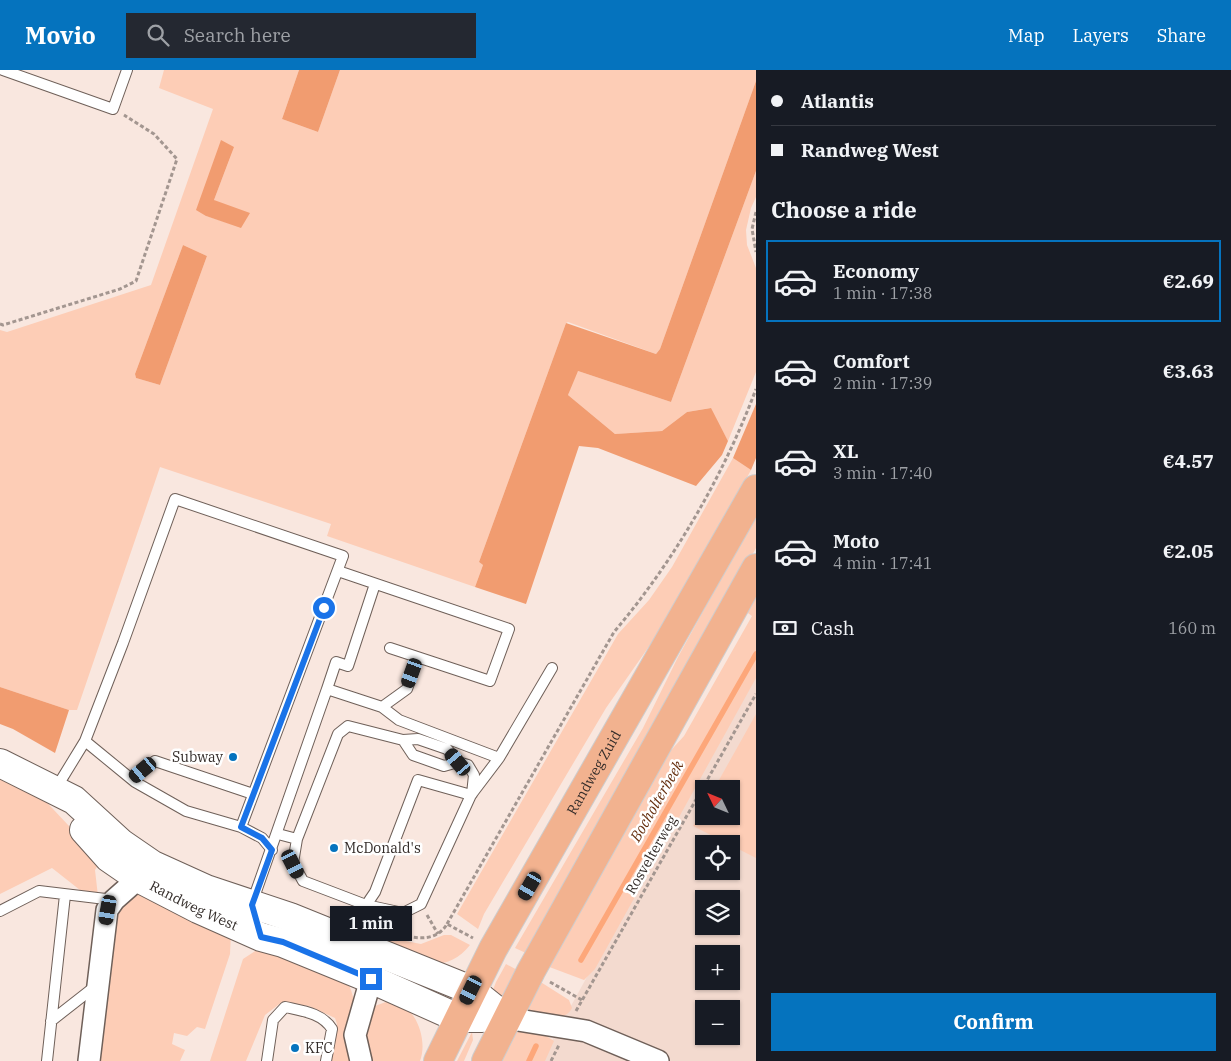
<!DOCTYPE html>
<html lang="en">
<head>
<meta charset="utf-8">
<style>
	:root { --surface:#171b24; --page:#242831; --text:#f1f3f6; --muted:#9ea1a6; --line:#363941; --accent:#0573be }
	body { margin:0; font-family:"IBM Plex Serif",serif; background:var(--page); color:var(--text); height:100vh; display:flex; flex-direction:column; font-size:19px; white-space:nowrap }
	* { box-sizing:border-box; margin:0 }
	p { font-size:16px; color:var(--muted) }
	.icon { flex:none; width:28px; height:28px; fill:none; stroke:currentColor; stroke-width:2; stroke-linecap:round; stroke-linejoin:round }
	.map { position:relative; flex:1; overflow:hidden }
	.panel { display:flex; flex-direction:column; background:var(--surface); width:475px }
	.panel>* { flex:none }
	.guide { display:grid; align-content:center; height:110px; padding:0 15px; background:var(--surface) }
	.needle { width:32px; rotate:313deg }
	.controls { position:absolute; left:695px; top:710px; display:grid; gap:10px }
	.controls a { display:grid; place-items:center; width:45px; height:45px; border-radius:0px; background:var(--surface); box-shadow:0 1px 4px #0004; font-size:25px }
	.end { position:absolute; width:22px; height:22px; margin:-11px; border:6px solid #1a73e8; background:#fff; box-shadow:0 0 0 2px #fff }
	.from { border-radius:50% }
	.bubble { position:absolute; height:35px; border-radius:0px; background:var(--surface); box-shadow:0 1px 4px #0004; font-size:16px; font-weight:700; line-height:35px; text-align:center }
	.car { position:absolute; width:15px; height:30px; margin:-15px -8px; border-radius:6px; box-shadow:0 0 4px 1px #0007; background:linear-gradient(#222 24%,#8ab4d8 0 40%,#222 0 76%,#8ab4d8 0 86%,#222 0) }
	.guide b { display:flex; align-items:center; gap:18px; height:48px; font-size:19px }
	.guide b+b { border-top:1px solid var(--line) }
	.guide i { width:12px; height:12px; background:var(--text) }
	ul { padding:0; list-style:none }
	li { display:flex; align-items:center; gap:15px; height:82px; margin:0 10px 8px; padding:0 5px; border:2px solid transparent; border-radius:0px }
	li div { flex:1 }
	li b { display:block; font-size:19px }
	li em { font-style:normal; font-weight:700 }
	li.on { border-color:var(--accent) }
	li>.icon { width:45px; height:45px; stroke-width:1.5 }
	h2 { padding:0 15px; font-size:22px; line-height:60px }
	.pay { display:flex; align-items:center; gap:12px; height:55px; padding:0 15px; font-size:19px }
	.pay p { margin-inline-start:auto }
	.cta { display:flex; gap:10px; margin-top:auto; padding:10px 15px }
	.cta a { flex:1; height:58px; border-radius:0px; background:var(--accent); color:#fff; font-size:20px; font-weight:700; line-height:58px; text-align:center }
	header { display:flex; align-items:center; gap:30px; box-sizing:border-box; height:70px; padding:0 25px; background:var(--accent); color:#fff }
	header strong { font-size:24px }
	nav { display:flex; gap:28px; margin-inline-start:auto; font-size:18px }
	.search { width:350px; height:45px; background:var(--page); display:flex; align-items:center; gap:12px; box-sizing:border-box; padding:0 18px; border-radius:0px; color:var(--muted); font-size:19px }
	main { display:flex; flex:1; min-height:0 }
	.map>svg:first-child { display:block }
</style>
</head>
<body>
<header>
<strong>Movio</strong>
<div class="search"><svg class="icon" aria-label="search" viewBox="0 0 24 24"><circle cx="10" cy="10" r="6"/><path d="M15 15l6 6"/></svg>Search here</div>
<nav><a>Map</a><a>Layers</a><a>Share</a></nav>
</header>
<main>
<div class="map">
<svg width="756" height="991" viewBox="0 0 756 991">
	<rect width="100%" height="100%" fill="#f9e7df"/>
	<path fill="#f3dacf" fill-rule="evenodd" d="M756 599V991H542L549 976ZM704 719H731V746H704ZM704 774H731V801H704ZM704 829H731V856H704ZM704 884H731V911H704ZM704 939H731V966H704Z"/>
	<path fill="#fdcdb6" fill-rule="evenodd" d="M164 0H299L282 49 318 62 340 0H756V11L660 279 656 284 568 252 566 253 479 492 483 495 475 517 327 466 331 454 160 397 77 640H69L0 617V260L7 262 151 215 213 39 159 18ZM234 77 214 130 241 157 206 146ZM183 175 207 186 160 315 136 308 135 304Z
		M756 101V127L751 138 746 160 747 175 756 198V302L728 371 710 338 687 342 662 361 615 364 568 325 576 302 578 301 671 332Z
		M733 388 751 400 680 532 606 638 484 844 478 859 457 844 618 564 649 530 672 497Z
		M756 445V478L528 884 515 878 643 658 678 587Z
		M756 522V608L595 899 584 910 544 895 663 689 684 666 752 546 745 541Z
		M756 644V788L693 756 704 737V746H731V719H714Z
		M0 706 37 722 101 790 95 800 99 835 52 798 0 824Z
		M140 820 231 863 230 884 205 959 197 957 187 966 174 963 172 974 185 980 180 991H98L116 845 127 831Z
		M444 865H451L470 875C446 906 416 891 385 882L390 868 421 874Z
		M263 876 345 908C360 930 355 965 356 991H331L337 954 335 948 309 936 282 932 265 945 246 991H210L243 889Z
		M506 894 519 901 505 928 498 932 491 925 496 912Z
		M539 911 569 930 572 938C564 954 544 945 530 943L527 940 530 928Z
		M386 932C391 933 397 932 402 935 419 945 427 973 420 991H371L362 968 369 938Z
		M533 957 554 971 545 991H499L517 959Z
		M472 962 473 970 464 991H457Z"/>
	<path fill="#f19c70" d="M299 0H340L318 62 282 49Z
		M756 11V101L671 332 578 301 568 325 615 364 662 361 687 342 711 338 728 371 722 385 696 416 598 378 579 376 526 534 475 517 483 495 479 492 566 253 656 284 660 279Z
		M221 70 234 77 214 130 250 143 241 158 206 146 196 140Z
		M183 175 207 186 160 315 136 308 135 304Z
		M756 334V388L751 400 733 388Z
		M0 617 69 640 55 683 13 659 0 654Z"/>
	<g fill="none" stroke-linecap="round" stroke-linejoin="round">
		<path stroke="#fda77a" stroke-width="5.5" d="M581 890 756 584
			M529 991 536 976"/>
		<defs>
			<path id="lane" d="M3 0 113 39 127 0
				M338 501 509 559 490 611 390 578
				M327 619 336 592 348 596 375 514
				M382 637 407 619 418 588
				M403 670 413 685 444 696 458 692 468 695 474 705 472 724
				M499 688 552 598
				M132 709 155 691 253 724
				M55 720 85 671 123 573 175 429 343 486 241 757 186 741 135 712 85 671
				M241 757 262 768 272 780
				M278 764 297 769
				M252 833 327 619 382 637 399 650 499 688 471 725
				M0 841 39 821 114 830
				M352 869C356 850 364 838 375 822L418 710 471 725 421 834 403 843 366 835 303 811 293 793 297 769 338 664 348 656 403 670 418 669 447 679 458 692
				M51 951 97 915
				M47 991 65 825
				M267 991 273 950 285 937C303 941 322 943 332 959L326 991"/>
			<path id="street" d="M506 948 586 961 658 991
				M89 991 107 840 114 830 149 799
				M361 991 355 965 371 909"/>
			<g id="secondary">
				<path d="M0 693 74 730 121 773 153 795 206 819 290 847 471 920 506 948"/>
				<path id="s1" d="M84 760 109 788 138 808 198 839 261 867 283 873 371 909 458 948H482"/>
			</g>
			<g id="primary">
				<path id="s2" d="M438 991 493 879 756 419"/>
				<path d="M486 991 531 901 756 498"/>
			</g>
		</defs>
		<use href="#lane" stroke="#6f6059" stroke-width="12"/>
		<use href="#street" stroke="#6f6059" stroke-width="24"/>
		<use href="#secondary" stroke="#6f6059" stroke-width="30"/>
		<use href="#primary" stroke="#cecccc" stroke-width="30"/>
		<path stroke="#a39690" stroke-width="3" stroke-dasharray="4 2.5" stroke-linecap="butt" d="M756 142 752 159 756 182
			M0 254 3 255 120 219 136 211 177 89 154 64 124 45
			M427 845 438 864
			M447 854 614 562C674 491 723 407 756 319
			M401 865C419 869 437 871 447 854L473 868
			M550 912 582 930
			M576 941 756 624
			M551 991 559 975"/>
		<use href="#lane" stroke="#fff" stroke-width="10"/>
		<use href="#street" stroke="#fff" stroke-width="21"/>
		<use href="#secondary" stroke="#fff" stroke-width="28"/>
		<use href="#primary" stroke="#f2b28f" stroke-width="28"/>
	</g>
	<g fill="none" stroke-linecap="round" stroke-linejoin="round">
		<path stroke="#1a73e8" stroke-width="6" d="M324 538 241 757 262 768 272 780 252 835 261 867 283 872 371 909"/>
	</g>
	<g fill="#0573be" stroke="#fff" stroke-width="2">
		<circle cx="233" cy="687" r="5"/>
		<circle cx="334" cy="778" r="5"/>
		<circle cx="295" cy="978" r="5"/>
	</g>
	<g text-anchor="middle" stroke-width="5" stroke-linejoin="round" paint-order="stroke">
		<g font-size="14" fill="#332c29" stroke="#fff" text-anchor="start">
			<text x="223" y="692" text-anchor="end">Subway</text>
			<text x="344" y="783">McDonald's</text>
			<text x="305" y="983">KFC</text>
		</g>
		<g font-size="14" fill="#332c29" stroke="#fff">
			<text dy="5" stroke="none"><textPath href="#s2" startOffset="328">Randweg Zuid</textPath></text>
			<text transform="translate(651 785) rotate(-60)" y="5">Rosvelterweg</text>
			<text dy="5" stroke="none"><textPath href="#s1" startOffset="135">Randweg West</textPath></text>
		</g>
		<g font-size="15" font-style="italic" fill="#652f0f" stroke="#fff">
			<text transform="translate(657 731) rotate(-60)" y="5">Bocholterbeek</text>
		</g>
	</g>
</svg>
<div class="controls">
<a><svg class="needle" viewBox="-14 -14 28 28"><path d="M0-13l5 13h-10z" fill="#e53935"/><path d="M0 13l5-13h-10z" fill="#9ea1a6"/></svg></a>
<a><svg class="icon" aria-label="locate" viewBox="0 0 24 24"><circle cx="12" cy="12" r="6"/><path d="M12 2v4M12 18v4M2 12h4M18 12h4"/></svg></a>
<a><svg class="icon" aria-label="layers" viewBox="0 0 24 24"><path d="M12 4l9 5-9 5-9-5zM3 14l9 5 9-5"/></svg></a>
<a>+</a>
<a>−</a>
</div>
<i class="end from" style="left:324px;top:538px"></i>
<i class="end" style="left:371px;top:909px"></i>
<div class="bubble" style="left:330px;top:836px;width:82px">1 min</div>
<i class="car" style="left:412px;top:603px;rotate:200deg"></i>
<i class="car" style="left:458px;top:692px;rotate:320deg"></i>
<i class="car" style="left:143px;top:700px;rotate:230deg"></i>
<i class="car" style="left:293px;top:794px;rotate:153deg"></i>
<i class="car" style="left:530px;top:816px;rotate:210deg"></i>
<i class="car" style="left:108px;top:840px;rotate:190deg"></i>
<i class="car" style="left:471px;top:920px;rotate:206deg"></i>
</div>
<section class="panel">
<div class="guide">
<b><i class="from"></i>Atlantis</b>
<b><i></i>Randweg West</b>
</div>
<h2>Choose a ride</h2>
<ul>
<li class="on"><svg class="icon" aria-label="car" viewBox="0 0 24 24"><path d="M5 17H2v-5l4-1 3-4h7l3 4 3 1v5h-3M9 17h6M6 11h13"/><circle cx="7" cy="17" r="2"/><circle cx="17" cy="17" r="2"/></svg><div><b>Economy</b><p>1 min · 17:38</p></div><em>€2.69</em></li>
<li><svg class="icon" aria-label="car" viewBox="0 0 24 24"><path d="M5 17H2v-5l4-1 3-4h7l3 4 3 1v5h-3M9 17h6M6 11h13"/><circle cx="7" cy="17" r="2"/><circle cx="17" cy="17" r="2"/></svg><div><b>Comfort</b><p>2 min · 17:39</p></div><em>€3.63</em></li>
<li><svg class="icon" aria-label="car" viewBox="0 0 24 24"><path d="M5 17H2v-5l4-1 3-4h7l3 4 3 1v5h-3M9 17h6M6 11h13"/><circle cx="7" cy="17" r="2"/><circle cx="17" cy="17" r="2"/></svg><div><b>XL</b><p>3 min · 17:40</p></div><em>€4.57</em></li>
<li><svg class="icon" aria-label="car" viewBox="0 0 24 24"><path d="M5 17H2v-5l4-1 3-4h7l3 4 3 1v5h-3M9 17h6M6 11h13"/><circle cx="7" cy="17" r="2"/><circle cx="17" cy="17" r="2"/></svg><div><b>Moto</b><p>4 min · 17:41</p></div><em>€2.05</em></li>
</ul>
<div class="pay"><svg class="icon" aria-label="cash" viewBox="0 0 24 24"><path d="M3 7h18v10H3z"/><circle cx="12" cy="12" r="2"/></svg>Cash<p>160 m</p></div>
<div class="cta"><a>Confirm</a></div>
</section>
</main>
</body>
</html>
